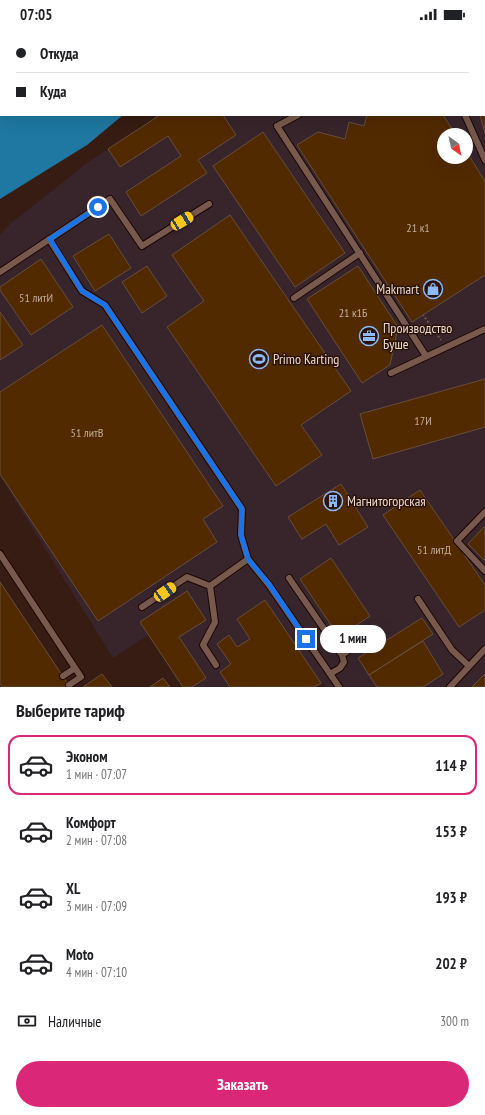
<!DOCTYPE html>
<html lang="ru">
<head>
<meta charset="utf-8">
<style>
	:root { --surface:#fff; --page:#f2f2f2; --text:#202124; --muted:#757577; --line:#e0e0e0; --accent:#db2777 }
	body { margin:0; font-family:"PT Sans Narrow",sans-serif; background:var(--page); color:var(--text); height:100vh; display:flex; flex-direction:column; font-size:15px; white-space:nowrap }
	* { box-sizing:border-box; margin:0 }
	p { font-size:13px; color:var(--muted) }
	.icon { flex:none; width:22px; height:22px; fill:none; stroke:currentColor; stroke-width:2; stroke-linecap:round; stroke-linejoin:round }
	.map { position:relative; height:659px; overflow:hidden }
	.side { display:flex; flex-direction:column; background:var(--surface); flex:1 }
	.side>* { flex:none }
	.top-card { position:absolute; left:0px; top:0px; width:485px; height:88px; box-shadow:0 4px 16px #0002; display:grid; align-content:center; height:88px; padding:0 16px; background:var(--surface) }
	.needle { width:26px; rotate:147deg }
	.fabs { position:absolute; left:437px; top:100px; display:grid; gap:8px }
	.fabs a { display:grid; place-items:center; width:36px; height:36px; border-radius:50%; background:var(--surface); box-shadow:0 4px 16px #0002; font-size:20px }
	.end { position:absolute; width:18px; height:18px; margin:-9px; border:5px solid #1a73e8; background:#fff; box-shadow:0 0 0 2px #fff }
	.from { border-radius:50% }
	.bubble { position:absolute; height:28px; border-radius:14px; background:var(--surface); box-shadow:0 4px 16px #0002; font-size:13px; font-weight:700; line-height:28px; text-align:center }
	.car { position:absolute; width:12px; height:24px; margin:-12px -6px; border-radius:5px; box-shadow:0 0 3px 1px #0007; background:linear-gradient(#f5c518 24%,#345 0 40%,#f5c518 0 76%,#345 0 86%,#f5c518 0) }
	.top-card b { display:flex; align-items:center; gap:14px; height:38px; font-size:15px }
	.top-card b+b { border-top:1px solid var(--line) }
	.top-card i { width:10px; height:10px; background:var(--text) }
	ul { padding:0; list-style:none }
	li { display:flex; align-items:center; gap:12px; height:60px; margin:0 8px 6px; padding:0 8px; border:2px solid transparent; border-radius:12px }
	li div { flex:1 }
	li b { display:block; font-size:15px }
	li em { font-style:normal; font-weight:700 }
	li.selected { border-color:var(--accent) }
	li>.icon { width:36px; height:36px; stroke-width:1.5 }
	h2 { padding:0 16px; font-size:18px; line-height:48px }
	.pay { display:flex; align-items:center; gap:10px; height:44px; padding:0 16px; font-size:15px }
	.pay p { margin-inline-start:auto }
	.action { display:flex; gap:8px; margin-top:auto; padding:8px 16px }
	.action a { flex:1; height:46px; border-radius:24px; background:var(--accent); color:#fff; font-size:16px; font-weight:700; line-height:46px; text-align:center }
	.status { display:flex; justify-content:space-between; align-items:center; height:28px; padding:0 20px; background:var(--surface); direction:ltr }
	.status svg { height:11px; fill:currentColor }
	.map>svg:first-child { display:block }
</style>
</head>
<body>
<div class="status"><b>07:05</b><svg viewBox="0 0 49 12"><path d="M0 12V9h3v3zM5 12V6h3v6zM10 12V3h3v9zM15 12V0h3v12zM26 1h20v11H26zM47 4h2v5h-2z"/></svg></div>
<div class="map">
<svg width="485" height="659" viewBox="0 0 485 659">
	<rect width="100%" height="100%" fill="#361c12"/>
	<path fill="#38252c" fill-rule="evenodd" d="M374 0H485V659H326L324 655 317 659H182L148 607 113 630 0 448V207L10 196 87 135 160 87H484V1H371ZM444 107H466V129H444Z"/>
	<path fill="#1e78a2" d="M0 0H273L1 1V87H123L87 117 0 171Z"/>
	<path fill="#522a00" stroke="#674e3b" d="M484 40H485V105L480 87H484Z
		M160 87H223L236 107 198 132 207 145 141 188 126 164 181 128 168 108 120 139 108 121Z
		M367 87H443L456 107H444V129H466V123L485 153V247L412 294 297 117 318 104 345 111 349 94 364 98Z
		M263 104 345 225 295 259 213 138Z
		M230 187 351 363 301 397 322 427 276 458 167 299 204 273 172 227Z
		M109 206 131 240 95 263 73 228Z
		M41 231 73 279 31 307 0 262V259Z
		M147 238 167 268 142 285 122 254Z
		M358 238 398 299 390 337 362 355 307 271Z
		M0 284 23 317 0 332Z
		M102 297 223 478 203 491 217 514 98 593 0 446V364Z
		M485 351V399L373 431 360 386Z
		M341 456 368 499 339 517 326 496 302 511 288 489Z
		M420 462 485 557V582L459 599 383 487Z
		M485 498V531L484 532 468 516Z
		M331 530 370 588 339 609 300 551Z
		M0 554 70 659H2L0 655Z
		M187 563 206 592 179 609 206 650 192 659H183L140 594Z
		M265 572 321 655 314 659H230L220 644 231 636 217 616 229 607 237 619 250 611 237 591Z
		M422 590 433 606 369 647 358 630Z
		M423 613 443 646 423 659H377L369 647Z
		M102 646 112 659H83Z
		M485 646V659H472Z
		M163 650 170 659H150Z"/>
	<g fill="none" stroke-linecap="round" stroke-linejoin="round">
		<defs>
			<path id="lane" d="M298 87 277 98 426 328
				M465 87 485 132
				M49 211 82 263 105 277 242 481 241 507 248 531
				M0 244 110 171 142 218 209 176
				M294 270 360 225
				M391 345 485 301
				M485 484 457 513 485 543
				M0 526 81 649 69 657
				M289 550 342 627 344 634 340 640 330 646
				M210 558 215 594 203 617 216 637
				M418 571 452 622 469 638
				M142 579 187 549 210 558 248 531 269 557 339 659
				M342 627 373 606
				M63 648 75 640
				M450 659 485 621"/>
		</defs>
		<use href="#lane" stroke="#1c0601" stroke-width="8"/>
		<path stroke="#6f574e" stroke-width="2" stroke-dasharray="2 2" stroke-linecap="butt" d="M431 298 441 312
			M421 304 431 298 423 287"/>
		<use href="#lane" stroke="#78594d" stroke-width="6"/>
	</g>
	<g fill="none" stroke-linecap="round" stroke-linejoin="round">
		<path stroke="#1a73e8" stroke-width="5" d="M98 179 50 211 82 263 105 277 242 481 241 507 248 531 269 556 306 611"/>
	</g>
	<defs>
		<symbol id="shop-ring" viewBox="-11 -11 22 22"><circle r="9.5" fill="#2c1309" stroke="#8cb9fc" stroke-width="1.5"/><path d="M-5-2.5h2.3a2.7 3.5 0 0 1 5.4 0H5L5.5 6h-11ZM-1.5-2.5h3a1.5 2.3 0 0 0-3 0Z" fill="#8cb9fc"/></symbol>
		<symbol id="office-ring" viewBox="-11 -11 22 22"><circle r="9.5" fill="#2c1309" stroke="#8cb9fc" stroke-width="1.5"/><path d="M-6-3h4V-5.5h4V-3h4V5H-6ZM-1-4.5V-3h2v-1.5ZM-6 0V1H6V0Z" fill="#8cb9fc"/></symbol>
		<symbol id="stadium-ring" viewBox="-11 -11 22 22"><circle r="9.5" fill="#2c1309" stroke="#8cb9fc" stroke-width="1.5"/><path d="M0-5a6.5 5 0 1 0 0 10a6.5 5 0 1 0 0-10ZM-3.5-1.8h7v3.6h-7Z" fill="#8cb9fc"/></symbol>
		<symbol id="building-ring" viewBox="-11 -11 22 22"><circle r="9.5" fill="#2c1309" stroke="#8cb9fc" stroke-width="1.5"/><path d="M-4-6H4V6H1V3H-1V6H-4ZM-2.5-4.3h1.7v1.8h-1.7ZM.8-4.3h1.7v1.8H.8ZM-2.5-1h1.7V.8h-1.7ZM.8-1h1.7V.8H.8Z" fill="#8cb9fc"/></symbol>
	</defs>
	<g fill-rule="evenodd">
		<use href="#shop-ring" x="422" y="250" width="22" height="22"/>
		<use href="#office-ring" x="358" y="297" width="22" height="22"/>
		<use href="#stadium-ring" x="248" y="320" width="22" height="22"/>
		<use href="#building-ring" x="322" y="462" width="22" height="22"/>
	</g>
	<g text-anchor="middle" stroke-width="3" stroke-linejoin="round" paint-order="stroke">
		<g font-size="12" fill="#c2aa9a">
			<text x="418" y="204">21 к1</text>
			<text x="36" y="274">51 литИ</text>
			<text x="353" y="289">21 к1Б</text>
			<text x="423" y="397">17И</text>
			<text x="87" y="409">51 литВ</text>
			<text x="434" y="526">51 литД</text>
		</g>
		<g font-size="14" fill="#e7d5ce" stroke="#2c1309" text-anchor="start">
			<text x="419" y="266" text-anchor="end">Makmart</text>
			<text x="383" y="305">Производство<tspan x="383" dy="16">Буше</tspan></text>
			<text x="273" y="336">Primo Karting</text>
			<text x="347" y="478">Магнитогорская</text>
		</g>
	</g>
</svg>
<div class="fabs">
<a><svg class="needle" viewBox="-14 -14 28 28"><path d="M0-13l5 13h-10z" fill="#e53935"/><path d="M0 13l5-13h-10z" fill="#757577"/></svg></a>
</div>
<i class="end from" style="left:98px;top:179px"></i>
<i class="end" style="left:306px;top:611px"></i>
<div class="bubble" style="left:320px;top:597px;width:66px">1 мин</div>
<i class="car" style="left:182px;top:193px;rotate:59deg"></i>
<i class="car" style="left:165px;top:564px;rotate:56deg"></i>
<div class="top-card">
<b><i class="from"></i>Откуда</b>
<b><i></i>Куда</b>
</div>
</div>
<section class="side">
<h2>Выберите тариф</h2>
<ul>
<li class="selected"><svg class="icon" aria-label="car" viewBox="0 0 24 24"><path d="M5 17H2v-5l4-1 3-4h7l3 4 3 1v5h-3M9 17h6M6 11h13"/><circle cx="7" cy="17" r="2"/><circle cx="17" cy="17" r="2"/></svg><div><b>Эконом</b><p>1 мин · 07:07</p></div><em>114 ₽</em></li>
<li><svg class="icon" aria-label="car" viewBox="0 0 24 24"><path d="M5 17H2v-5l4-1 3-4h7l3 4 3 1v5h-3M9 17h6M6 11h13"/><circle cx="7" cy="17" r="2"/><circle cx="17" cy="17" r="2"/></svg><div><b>Комфорт</b><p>2 мин · 07:08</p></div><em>153 ₽</em></li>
<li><svg class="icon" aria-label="car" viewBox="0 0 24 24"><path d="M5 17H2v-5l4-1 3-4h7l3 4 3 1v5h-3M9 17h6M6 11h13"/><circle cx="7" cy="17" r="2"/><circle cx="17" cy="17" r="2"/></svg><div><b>XL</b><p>3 мин · 07:09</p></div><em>193 ₽</em></li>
<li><svg class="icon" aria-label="car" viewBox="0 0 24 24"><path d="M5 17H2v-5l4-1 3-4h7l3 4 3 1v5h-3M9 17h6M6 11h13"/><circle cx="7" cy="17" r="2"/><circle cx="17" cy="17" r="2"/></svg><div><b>Moto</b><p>4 мин · 07:10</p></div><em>202 ₽</em></li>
</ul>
<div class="pay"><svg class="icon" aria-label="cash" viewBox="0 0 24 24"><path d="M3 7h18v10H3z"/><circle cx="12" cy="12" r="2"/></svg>Наличные<p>300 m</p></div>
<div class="action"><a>Заказать</a></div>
</section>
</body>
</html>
